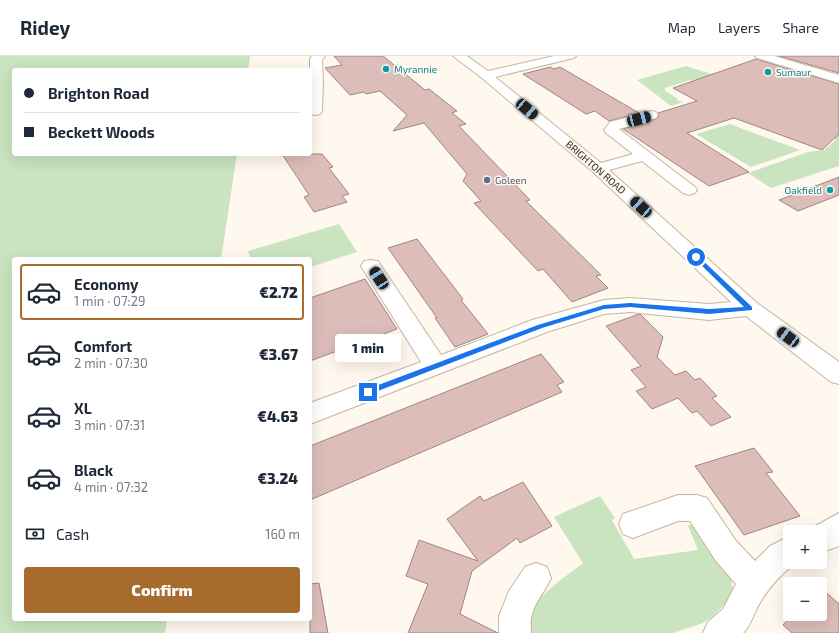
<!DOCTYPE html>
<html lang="en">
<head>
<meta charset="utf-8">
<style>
	:root { --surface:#fff; --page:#f6f6f7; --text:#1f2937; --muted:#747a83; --line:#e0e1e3; --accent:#a76b2e }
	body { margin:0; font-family:"Exo 2",sans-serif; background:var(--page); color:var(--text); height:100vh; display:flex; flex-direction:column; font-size:15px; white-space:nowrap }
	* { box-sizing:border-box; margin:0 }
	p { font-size:13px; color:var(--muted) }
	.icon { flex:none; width:22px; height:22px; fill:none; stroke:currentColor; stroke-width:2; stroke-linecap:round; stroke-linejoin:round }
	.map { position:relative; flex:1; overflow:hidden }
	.panel { position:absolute; left:12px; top:201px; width:300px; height:364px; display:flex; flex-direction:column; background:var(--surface); border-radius:4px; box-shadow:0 4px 16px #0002 }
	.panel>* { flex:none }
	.guide { position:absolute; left:12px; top:12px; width:300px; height:88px; border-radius:4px; box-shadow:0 4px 16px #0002; display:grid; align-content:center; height:88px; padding:0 12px; background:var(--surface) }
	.fabs { position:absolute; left:783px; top:469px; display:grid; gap:8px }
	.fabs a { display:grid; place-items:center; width:44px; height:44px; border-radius:4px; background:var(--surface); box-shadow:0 4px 16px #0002; font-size:20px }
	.end { position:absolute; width:18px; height:18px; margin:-9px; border:5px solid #1a73e8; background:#fff; box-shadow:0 0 0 2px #fff }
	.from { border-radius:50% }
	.bubble { position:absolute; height:28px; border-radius:4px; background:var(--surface); box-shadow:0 4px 16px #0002; font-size:13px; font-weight:800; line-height:28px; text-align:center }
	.car { position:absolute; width:12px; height:24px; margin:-12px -6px; border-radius:5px; box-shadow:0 0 3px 1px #0007; background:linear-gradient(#222 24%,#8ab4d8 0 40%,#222 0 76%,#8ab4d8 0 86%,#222 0) }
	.guide b { display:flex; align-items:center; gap:14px; height:38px; font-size:15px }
	.guide b+b { border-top:1px solid var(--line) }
	.guide i { width:10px; height:10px; background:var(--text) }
	ul { padding:7px 0 0; list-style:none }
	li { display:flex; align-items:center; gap:12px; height:56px; margin:0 8px 6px; padding:0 4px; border:2px solid transparent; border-radius:4px }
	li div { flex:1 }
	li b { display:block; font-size:15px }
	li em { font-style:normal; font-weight:800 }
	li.active { border-color:var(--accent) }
	li>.icon { width:36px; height:36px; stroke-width:1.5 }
	.pay { display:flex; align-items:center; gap:10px; height:44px; padding:0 12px; font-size:15px }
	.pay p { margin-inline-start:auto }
	.button { display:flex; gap:8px; margin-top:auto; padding:8px 12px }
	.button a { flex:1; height:46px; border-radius:4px; background:var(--accent); color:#fff; font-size:16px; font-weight:800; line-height:46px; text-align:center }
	header { display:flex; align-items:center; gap:24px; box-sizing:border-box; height:56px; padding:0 20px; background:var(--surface); border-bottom:1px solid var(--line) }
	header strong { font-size:19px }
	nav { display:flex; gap:22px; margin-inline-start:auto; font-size:14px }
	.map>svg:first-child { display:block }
</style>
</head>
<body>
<header>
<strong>Ridey</strong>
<nav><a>Map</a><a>Layers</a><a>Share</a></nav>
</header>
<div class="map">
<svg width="839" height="577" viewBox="0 0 839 577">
	<rect width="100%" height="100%" fill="#fff8ee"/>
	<path fill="#c9e4bf" d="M0 0H250L248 14H14V98H237L221 203H14V563H167L165 577H0Z
		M686 10 839 58 690 24 665 32V35L677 42 678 45 684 46 671 50 637 24Z
		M730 68 800 94 751 111 696 78Z
		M839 77V110L771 132 748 117 808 96 824 94 836 84 833 82Z
		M339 168 357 196 310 211V203H251L248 195Z
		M600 440 615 462 612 464 634 503 698 494 688 470 689 469H693L710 496 731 521 733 535 724 549 712 561 703 567 673 577H524C527 545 560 525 583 507L554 461Z"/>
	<path fill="#dcbdb9" stroke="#a28481" d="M334 0H383L425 34 429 33 457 55 452 57 466 68 459 70 530 144 526 145 601 219 596 220 608 232 572 246 543 213 538 215 474 147 481 145 463 125 467 118 424 67 393 75 407 59 380 35 366 38 364 36 350 39 325 12 342 9Z
		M779 0H839V17Z
		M756 3 839 28V78L822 94 734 62 687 77 749 116 709 130 623 73 656 63 659 60 658 57 697 45 673 32Z
		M550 11 554 13 560 11 639 57 609 65 595 55 586 58 523 18Z
		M282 98H322L333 111 329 112 349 138 342 140 347 146 314 156 304 141 309 139Z
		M839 121V139L798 155 779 144Z
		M417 183 463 243 461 244 488 278 455 291 435 262H437L388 192Z
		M365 223 397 273 310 305V242Z
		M639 258 641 259 663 281 657 301 675 319 686 315 695 324 700 322 717 340 712 342 731 361 711 370 697 355 692 357 678 342 652 353 636 335 646 331 631 314 641 310 606 270Z
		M541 298 564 326 557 329 562 336 310 444V390Z
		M754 392 773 416 766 417 800 460 744 479 695 410Z
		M523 426 552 470 520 487 517 482 472 515 460 558 498 577H408L428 528 406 520 419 484 478 505 447 463 480 440 484 445Z
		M319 527 328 577H310V528Z
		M820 531 839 548V577H792L783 569 793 558H820Z"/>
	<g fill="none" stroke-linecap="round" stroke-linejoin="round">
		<defs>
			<path id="minor" d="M312 0H325L322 4 323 25 322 55 320 58 315 59 310 58V3Z
				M453 0H467L488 15 554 0H576L574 2 495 21 601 107 633 98 606 77 604 74 610 66 651 55 656 56 658 59 656 62 619 73 695 131 697 134 695 137 689 139 683 137 642 105 609 114 757 247 839 306V328L831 326 746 260 709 264 630 256 604 258 547 276 310 368V347L421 306 361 210 364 205 371 204 378 205 441 299 532 264 604 244 630 242 709 248 731 246 592 115 482 22Z
				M755 0H774L839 19V27L757 2Z
				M678 439H697L707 442 736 485 755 505 770 490 790 480V506H799C783 514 765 536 757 552 753 560 750 571 743 577H703L708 566 723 553 736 528 716 505 690 465H678L633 482 623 478 619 468 623 458Z
				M839 457V490L820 497V476H808L810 473Z
				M536 507 547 511 551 522C546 534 535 546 532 558 530 564 531 571 531 577H499V560L509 535 525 511Z"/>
		</defs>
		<use href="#minor" stroke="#c6b59f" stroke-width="2"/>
		<use href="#minor" fill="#fff" fill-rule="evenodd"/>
	</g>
	<path fill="#1a73e8" d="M694 200H698L752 251V254L709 258 630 251 604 253 542 272 370 338H368L364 336 365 334 538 269 604 249 630 247 709 253 744 251 694 202Z"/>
	<g fill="#0f9aa8" stroke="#fff8ee" stroke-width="1.5">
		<circle cx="386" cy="13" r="4"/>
		<circle cx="768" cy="16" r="4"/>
		<circle cx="830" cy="134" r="4"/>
	</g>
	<circle fill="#5c6f8a" stroke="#fff8ee" stroke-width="1.5" cx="487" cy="124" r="4"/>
	<g text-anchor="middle" stroke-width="3" stroke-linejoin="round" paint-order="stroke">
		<g font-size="10" fill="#0d838f" stroke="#fff8ee" text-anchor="start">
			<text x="394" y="17">Myrannie</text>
			<text x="776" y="20">Sumaur</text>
			<text x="822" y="138" text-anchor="end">Oakfield</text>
		</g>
		<g font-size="10" fill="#373027" stroke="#fff8ee">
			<text transform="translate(596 111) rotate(41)" y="4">BRIGHTON ROAD</text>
		</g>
		<g font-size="10" fill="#4e5e75" stroke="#fff8ee" text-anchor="start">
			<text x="495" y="128">Goleen</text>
		</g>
	</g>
</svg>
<div class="fabs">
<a>+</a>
<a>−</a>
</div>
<i class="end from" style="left:696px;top:201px"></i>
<i class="end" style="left:368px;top:336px"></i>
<div class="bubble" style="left:335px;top:278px;width:66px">1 min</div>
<i class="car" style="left:527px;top:53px;rotate:130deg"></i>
<i class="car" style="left:639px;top:63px;rotate:75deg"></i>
<i class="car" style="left:641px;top:151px;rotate:312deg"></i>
<i class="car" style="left:379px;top:222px;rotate:327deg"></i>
<i class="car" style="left:788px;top:281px;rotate:307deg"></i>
<div class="guide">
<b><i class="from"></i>Brighton Road</b>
<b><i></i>Beckett Woods</b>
</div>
<section class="panel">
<ul>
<li class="active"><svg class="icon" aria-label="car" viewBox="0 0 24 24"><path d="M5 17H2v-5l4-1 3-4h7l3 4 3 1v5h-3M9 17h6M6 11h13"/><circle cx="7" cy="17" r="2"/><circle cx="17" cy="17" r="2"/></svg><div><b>Economy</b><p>1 min · 07:29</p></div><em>€2.72</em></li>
<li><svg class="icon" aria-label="car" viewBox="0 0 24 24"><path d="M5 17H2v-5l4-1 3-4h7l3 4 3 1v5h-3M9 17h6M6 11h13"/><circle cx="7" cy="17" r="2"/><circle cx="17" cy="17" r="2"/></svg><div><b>Comfort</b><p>2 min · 07:30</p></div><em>€3.67</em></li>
<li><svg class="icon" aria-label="car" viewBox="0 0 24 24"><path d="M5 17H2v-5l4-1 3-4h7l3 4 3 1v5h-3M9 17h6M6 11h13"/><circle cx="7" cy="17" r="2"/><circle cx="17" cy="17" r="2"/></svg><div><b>XL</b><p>3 min · 07:31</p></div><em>€4.63</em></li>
<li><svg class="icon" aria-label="car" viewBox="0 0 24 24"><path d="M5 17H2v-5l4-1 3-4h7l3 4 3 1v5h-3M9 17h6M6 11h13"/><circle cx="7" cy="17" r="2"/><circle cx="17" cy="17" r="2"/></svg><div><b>Black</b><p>4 min · 07:32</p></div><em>€3.24</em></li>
</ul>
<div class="pay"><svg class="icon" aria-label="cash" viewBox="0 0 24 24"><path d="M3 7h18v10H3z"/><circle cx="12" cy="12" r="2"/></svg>Cash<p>160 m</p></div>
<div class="button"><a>Confirm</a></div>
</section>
</div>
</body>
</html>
